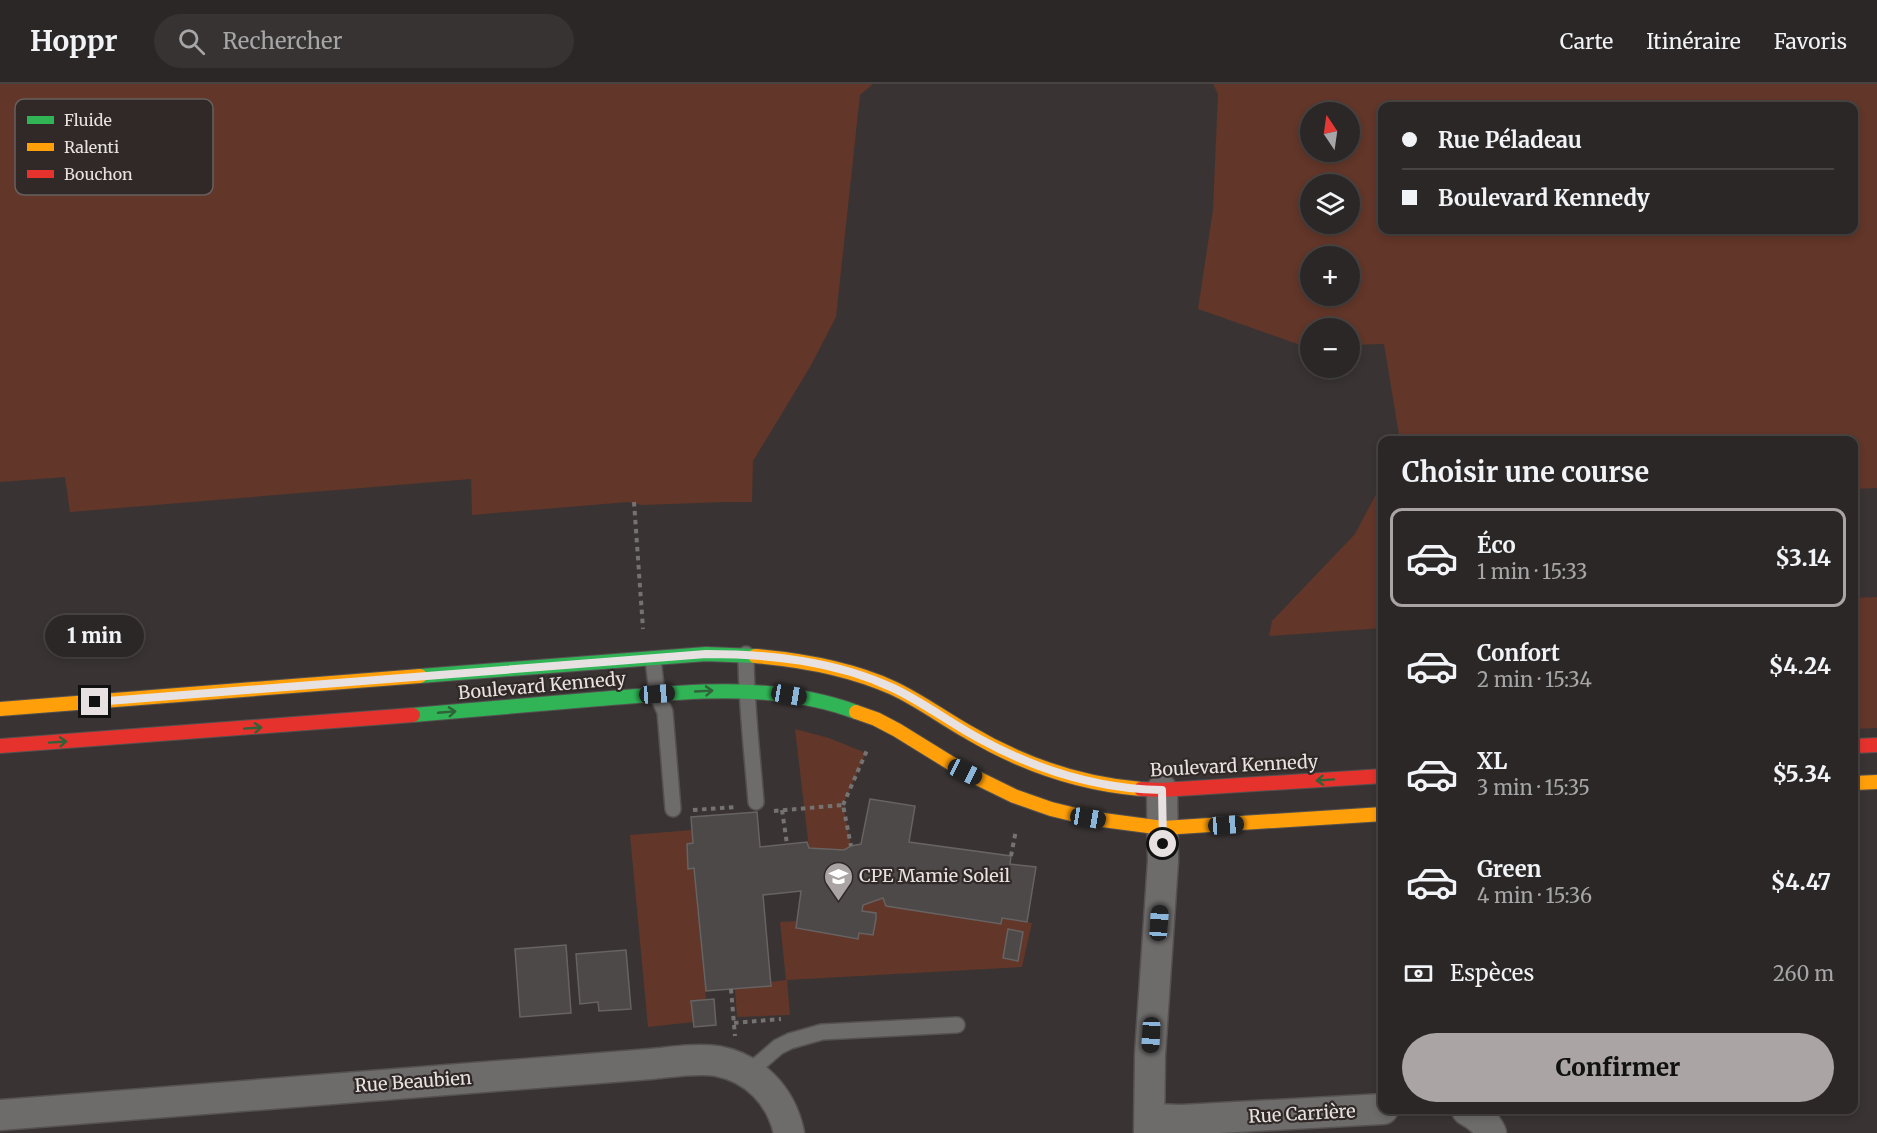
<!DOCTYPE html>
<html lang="fr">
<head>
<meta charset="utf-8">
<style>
	:root { --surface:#2b2726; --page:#373332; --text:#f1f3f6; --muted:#a6a5a7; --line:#474443; --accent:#aaa5a4 }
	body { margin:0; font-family:Merriweather,serif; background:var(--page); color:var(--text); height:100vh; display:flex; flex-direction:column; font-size:22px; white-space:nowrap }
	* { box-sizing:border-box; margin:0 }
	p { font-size:20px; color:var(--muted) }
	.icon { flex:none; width:33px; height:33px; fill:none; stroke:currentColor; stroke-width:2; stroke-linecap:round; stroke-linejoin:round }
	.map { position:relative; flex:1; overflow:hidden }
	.sheet { position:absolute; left:1378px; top:352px; width:480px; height:678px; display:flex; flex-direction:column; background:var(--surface); border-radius:12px; box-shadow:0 3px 9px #0003,0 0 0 2px var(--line) }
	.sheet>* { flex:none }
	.guide { position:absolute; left:1378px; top:18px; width:480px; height:132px; border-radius:12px; box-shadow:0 3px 9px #0003,0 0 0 2px var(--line); display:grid; align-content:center; height:132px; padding:0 24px; background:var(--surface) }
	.needle { width:39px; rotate:347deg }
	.buttons { position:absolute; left:1300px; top:18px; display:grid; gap:12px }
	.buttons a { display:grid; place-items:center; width:60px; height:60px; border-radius:50%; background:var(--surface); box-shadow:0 3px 9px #0003,0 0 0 2px var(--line); font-size:30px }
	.end { position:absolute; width:27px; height:27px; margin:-14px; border:8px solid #e7e2e1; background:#111; box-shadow:0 0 0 3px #111 }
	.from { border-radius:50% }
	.bubble { position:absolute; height:42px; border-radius:21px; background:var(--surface); box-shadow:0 3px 9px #0003,0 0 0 2px var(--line); font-size:20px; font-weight:800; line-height:42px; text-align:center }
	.car { position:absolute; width:18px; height:36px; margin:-18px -9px; border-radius:8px; box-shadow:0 0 4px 2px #0007; background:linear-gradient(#222 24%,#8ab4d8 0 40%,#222 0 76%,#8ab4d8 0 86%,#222 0) }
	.guide b { display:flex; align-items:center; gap:21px; height:57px; font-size:22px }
	.guide b+b { border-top:2px solid var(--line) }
	.guide i { width:15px; height:15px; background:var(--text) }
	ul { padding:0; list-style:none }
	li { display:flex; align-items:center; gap:18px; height:99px; margin:0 12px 9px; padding:0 12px; border:3px solid transparent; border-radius:12px }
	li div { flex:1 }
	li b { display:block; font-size:22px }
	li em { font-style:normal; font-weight:800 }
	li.active { border-color:var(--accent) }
	li>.icon { width:54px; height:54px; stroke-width:1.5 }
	h2 { padding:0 24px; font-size:27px; line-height:72px }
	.pay { display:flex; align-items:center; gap:15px; height:66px; padding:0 24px; font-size:22px }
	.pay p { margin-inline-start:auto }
	.cta { display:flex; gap:12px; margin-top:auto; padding:12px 24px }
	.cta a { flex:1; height:69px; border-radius:36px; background:var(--accent); color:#111; font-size:24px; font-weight:800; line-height:69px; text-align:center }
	header { display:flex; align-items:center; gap:36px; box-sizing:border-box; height:84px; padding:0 30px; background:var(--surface); border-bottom:2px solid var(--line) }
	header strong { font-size:28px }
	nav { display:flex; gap:33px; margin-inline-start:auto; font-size:21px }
	.search { width:420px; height:54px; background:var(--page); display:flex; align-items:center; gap:15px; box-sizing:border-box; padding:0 21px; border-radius:33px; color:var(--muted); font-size:22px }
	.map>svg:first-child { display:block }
</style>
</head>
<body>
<header>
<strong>Hoppr</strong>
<div class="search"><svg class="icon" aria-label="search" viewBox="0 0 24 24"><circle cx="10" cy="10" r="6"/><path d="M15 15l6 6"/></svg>Rechercher</div>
<nav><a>Carte</a><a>Itinéraire</a><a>Favoris</a></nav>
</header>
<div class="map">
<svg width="1877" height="1049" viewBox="0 0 1877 1049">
	<rect width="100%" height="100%" fill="#393433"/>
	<path fill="#623629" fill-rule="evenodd" d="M0 0H873L860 11 836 233 810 283 753 377 752 418H725L642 421 628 418 472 431 471 395 70 428 65 393 0 398Z
		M1213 0H1877V404L1854 405V357H1400L1384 260 1350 261V244H1311V262H1303L1198 225 1213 126 1218 10ZM1383 22H1854V146H1383ZM1311 28H1350V68H1311ZM1311 100H1350V140H1311ZM1311 172H1350V212H1311Z
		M1383 397V544L1269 552 1272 537 1355 450Z
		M1877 513V644L1854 645V514Z
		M795 645 829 654 866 669 843 721 851 762 844 766 809 764Z
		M692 746 693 759 687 760 688 784H694L706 915 692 917 694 938 648 943 630 751Z
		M883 814 886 822 1001 840 1002 834 1032 839 1022 883 787 896 790 931 737 933 735 905 770 902V898L786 896 780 838 797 837 796 844 857 855 859 849 876 835V829L862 827 863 821Z"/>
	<path fill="#4d4949" stroke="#676362" stroke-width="1.5" d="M870 715 915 722 909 758 1011 772 1010 780 1036 783 1027 838 1002 834 1001 840 886 822 883 814 863 821 862 827 876 829V835L873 851 859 849 858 855 796 844 801 807 763 811 771 902 706 907 694 784 688 785 687 760 693 759 691 733 757 728 760 763 807 758 809 764 844 766 851 762 861 760Z
		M1008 845 1023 848 1018 877 1003 874Z
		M566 861 571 929 520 933 515 865Z
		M626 866 631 925 599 927 598 918 580 920 576 870Z
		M714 915 716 941 694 943 691 917Z"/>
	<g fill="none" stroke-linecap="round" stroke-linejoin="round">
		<defs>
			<path id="lane" d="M746 570C746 619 752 668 756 718
				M653 575 657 610 665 628 673 725
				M748 989 778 963 790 957 822 948 957 941"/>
			<path id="street" d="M1467 1026C1478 1032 1486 1038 1491 1049
				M0 1031 651 980C672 978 696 974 717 977 755 984 781 1012 789 1049
				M1150 1035 1182 1036 1383 1025
				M1149 1049 1150 971 1163 777 1162 706"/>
			<path id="fast" d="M420 592 706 570 755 572
				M413 631C475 626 537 620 599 615 685 608 773 597 856 628"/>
			<path id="slow" d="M755 572C802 576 849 584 893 604 919 616 943 634 968 648 1020 679 1080 700 1141 705
				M0 625 420 592
				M856 628 876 635 897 646 965 688 1014 712 1051 725 1088 734 1163 744 1383 730
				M1854 699 1877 698"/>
			<path id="jam" d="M0 662 413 631
				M1854 662 1877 661
				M1141 705 1162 706 1383 692"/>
		</defs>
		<use href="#lane" stroke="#545150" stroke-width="18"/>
		<use href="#street" stroke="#545150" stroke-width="33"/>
		<use href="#fast" stroke="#545150" stroke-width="16"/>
		<use href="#slow" stroke="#545150" stroke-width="16"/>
		<use href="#jam" stroke="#545150" stroke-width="16"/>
		<path stroke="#757372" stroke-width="4" stroke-dasharray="4.5 4.5" stroke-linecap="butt" d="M634 418 643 545
			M843 721 868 664
			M693 726 736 723
			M782 726 787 760
			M774 727 843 721 851 762
			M1011 772 1016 746
			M731 905 735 952
			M734 939 781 935"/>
		<use href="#lane" stroke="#6e6b6b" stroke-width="15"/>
		<use href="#street" stroke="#6e6b6b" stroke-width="30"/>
		<use href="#fast" stroke="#30b455" stroke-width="14"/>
		<use href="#slow" stroke="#ff9f0a" stroke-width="14"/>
		<use href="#jam" stroke="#e5322d" stroke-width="14"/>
	</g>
	<defs><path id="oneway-shaft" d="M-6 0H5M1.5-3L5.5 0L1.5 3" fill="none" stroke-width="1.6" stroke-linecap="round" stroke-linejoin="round" transform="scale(1.5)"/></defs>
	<g stroke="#306139">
		<use href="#oneway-shaft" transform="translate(704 607) rotate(-3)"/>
		<use href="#oneway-shaft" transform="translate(447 628) rotate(-5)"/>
		<use href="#oneway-shaft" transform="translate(253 644) rotate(-4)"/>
		<use href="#oneway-shaft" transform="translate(58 658) rotate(-4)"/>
		<use href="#oneway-shaft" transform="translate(1325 696) rotate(176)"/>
	</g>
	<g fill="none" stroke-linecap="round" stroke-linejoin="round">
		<path stroke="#e7e2e1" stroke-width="8" d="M95 618 706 570C770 570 835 577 893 604 923 618 950 639 980 655 1035 685 1098 705 1162 706L1163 760"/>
	</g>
	<defs>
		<symbol id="school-pin" viewBox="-11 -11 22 30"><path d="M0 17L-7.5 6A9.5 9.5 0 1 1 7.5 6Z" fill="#aaa5a4" stroke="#302927"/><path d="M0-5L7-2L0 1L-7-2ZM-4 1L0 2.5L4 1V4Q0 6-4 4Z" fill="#fff"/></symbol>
	</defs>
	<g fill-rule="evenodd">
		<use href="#school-pin" x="822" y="776" width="33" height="45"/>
	</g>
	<g text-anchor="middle" stroke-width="4.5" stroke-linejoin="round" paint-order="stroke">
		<g font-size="18" fill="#e7e2e1" stroke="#302927">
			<text transform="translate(542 602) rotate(-5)" y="6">Boulevard Kennedy</text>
			<text transform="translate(1234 682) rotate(-3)" y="6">Boulevard Kennedy</text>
			<text transform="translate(413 998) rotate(-4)" y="6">Rue Beaubien</text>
			<text transform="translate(1302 1030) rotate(-3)" y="6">Rue Carrière</text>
		</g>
		<g font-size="18" fill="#e7e2e1" stroke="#302927" text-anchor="start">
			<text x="859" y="798">CPE Mamie Soleil</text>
		</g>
	</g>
	<rect x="15" y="15" width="198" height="96" rx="9" fill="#302927" stroke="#67605f" stroke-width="1.5"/>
	<rect x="27" y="32" width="27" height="8" fill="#30b455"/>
	<rect x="27" y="59" width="27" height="8" fill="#ff9f0a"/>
	<rect x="27" y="86" width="27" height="8" fill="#e5322d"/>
	<g font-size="16" fill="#e7e2e1">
		<text x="64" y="42">Fluide</text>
		<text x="64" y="69">Ralenti</text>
		<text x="64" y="96">Bouchon</text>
	</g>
</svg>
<div class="buttons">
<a><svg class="needle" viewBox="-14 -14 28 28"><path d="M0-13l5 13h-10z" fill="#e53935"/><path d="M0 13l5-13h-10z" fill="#a6a5a7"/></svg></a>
<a><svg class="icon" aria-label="layers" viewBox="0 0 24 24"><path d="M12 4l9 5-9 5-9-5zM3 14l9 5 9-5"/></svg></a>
<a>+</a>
<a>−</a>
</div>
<i class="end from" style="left:1163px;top:760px"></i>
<i class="end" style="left:95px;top:618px"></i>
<div class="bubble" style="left:45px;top:531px;width:99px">1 min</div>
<i class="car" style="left:657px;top:610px;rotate:86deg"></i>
<i class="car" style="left:789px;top:611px;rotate:100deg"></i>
<i class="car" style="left:965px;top:688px;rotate:116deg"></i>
<i class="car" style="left:1088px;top:734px;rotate:99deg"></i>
<i class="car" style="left:1226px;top:741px;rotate:86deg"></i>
<i class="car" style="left:1159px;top:839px;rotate:4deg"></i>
<i class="car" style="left:1151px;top:951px;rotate:183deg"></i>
<div class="guide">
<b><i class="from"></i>Rue Péladeau</b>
<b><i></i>Boulevard Kennedy</b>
</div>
<section class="sheet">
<h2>Choisir une course</h2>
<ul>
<li class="active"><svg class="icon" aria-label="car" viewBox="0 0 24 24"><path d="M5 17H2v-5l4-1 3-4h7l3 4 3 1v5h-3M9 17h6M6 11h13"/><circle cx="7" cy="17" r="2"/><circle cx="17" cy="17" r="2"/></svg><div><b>Éco</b><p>1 min · 15:33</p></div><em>$3.14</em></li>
<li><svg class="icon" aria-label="car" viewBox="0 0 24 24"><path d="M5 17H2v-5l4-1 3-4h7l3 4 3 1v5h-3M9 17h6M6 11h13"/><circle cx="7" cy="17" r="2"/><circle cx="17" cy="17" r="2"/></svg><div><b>Confort</b><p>2 min · 15:34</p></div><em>$4.24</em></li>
<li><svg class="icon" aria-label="car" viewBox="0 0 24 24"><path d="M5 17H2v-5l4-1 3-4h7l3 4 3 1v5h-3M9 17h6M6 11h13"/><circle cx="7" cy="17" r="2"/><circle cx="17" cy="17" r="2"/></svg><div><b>XL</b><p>3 min · 15:35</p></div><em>$5.34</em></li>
<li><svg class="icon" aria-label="car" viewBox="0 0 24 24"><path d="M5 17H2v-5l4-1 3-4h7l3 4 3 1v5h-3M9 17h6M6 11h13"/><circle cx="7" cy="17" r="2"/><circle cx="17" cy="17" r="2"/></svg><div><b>Green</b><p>4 min · 15:36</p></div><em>$4.47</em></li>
</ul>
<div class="pay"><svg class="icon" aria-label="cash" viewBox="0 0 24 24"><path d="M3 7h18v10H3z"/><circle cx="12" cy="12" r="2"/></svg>Espèces<p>260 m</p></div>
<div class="cta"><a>Confirmer</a></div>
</section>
</div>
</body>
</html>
